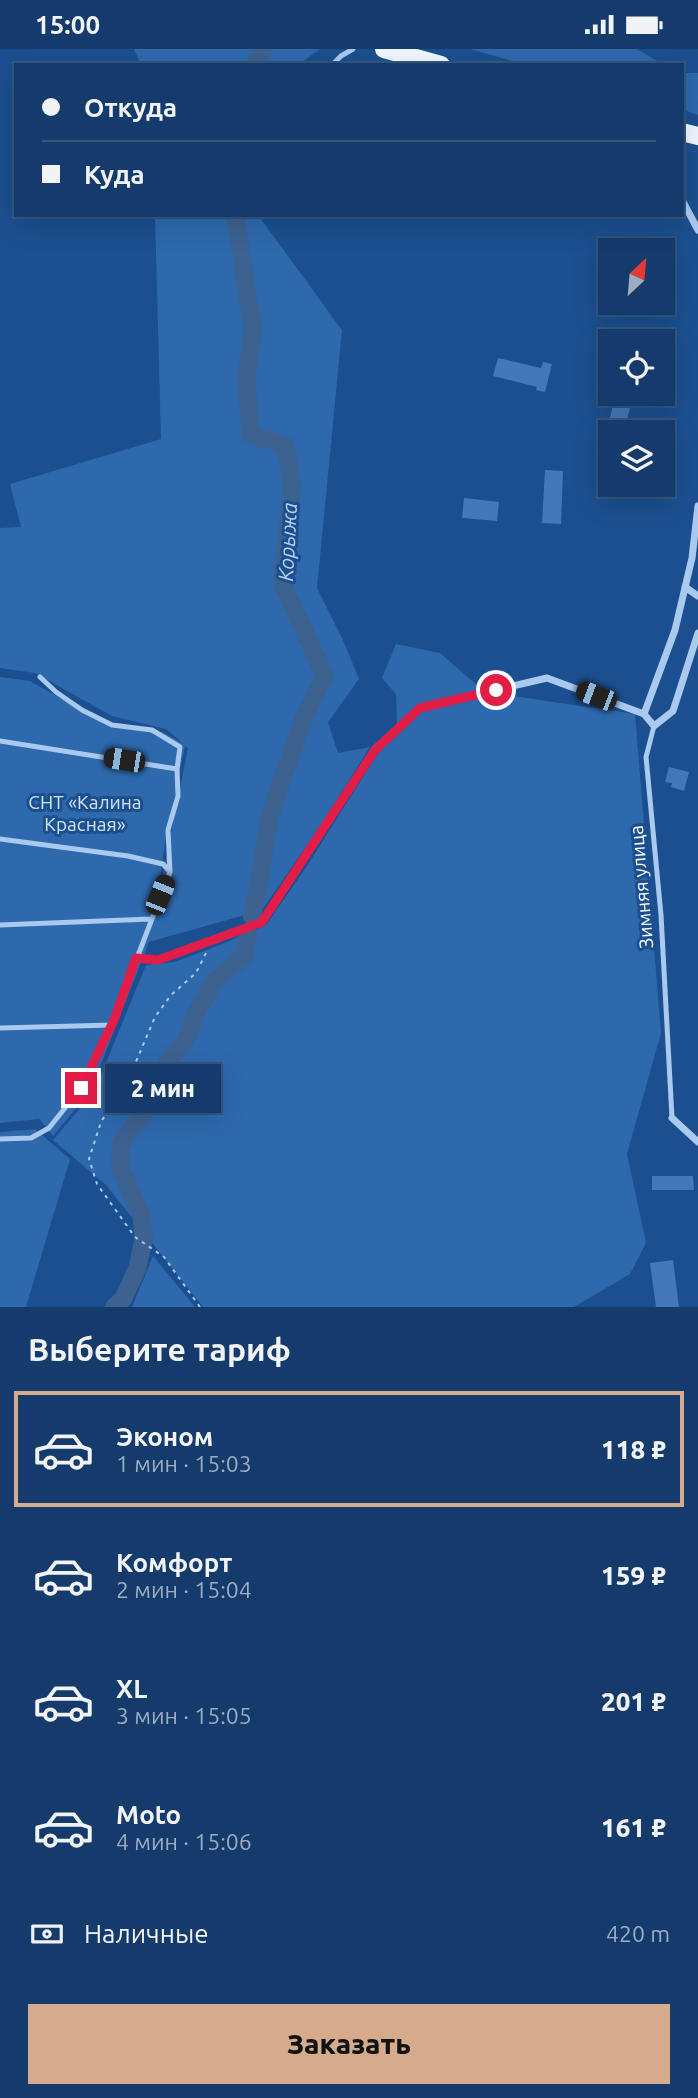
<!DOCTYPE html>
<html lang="ru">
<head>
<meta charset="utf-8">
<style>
	:root { --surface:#143b6b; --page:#214673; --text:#f1f3f6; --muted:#9dadc1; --line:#33557e; --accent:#d6ab8b }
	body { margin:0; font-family:Ubuntu,sans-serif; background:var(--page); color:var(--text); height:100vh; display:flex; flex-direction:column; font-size:26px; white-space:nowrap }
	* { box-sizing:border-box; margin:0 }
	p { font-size:23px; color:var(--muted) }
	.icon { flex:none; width:38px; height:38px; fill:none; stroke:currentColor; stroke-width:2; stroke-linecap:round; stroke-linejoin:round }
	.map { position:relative; height:1258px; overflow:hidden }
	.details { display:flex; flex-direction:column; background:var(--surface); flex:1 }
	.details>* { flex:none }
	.banner { position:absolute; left:14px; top:14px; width:670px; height:154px; border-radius:0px; box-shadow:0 7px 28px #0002,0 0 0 2px var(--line); display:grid; align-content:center; height:154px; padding:0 28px; background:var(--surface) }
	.needle { width:46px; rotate:26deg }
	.controls { position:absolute; left:598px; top:189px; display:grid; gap:14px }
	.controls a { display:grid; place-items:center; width:77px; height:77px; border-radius:0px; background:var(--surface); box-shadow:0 7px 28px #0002,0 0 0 2px var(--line); font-size:35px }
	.end { position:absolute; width:32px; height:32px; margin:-16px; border:9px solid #e11d48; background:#fff; box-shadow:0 0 0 4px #fff }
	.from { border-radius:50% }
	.bubble { position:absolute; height:49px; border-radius:0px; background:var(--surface); box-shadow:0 7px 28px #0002,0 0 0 2px var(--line); font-size:23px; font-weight:800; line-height:49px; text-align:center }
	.car { position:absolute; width:21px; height:42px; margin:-21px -10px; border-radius:9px; box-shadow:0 0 5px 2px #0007; background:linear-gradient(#222 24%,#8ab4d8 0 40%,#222 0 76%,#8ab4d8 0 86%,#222 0) }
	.banner b { display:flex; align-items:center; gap:24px; height:66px; font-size:26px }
	.banner b+b { border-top:2px solid var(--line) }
	.banner i { width:18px; height:18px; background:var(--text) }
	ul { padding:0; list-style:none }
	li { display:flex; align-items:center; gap:21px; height:116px; margin:0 14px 10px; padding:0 14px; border:4px solid transparent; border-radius:0px }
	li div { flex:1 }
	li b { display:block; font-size:26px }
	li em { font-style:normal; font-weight:800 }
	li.current { border-color:var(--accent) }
	li>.icon { width:63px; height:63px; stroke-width:1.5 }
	h2 { padding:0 28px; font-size:32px; line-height:84px }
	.pay { display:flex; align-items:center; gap:18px; height:77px; padding:0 28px; font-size:26px }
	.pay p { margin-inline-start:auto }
	.primary-button { display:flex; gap:14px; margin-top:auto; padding:14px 28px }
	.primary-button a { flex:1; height:80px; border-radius:0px; background:var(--accent); color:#111; font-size:28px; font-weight:800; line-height:80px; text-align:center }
	.status { display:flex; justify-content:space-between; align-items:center; height:49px; padding:0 35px; background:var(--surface); direction:ltr }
	.status svg { height:19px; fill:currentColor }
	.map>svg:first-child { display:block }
</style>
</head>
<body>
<div class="status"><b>15:00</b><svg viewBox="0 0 49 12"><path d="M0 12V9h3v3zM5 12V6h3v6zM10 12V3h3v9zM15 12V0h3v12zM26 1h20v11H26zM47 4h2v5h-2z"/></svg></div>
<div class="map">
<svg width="698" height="1258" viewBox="0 0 698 1258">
	<rect width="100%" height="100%" fill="#1b4f8f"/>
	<path fill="#2e69ad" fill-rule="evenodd" d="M134 0H320L298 16H141Z
		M470 0H637L664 16H527Z
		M682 24H698V66L683 61Z
		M155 166H258L342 281 317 539 343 591 359 630 328 673 338 704 370 698 322 775 262 861 149 893 91 1041 53 1087 39 1070 0 1074V628L30 632 113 679 162 683 184 695 166 680 112 667 35 624 0 619V479L21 478 10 435 161 390ZM185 697 188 699 155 864 165 794Z
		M396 595 440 604 485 643 635 665 661 984 627 1105 646 1194 630 1225 574 1258H203L106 1136 53 1091 94 1043 146 916 175 913 220 896 266 876 305 820 397 674 396 645 382 629Z
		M35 1080 70 1110 26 1258H0V1083Z
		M153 1207 195 1258H132Z"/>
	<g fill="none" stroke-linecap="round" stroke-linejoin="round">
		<path stroke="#3c6290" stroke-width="18" d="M254 16 263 1
			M235 166 253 280 246 331 251 385 285 397 292 437 282 534 325 627 303 671 269 769 259 836 252 867
			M114 1258 123 1250 137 1220 144 1189 141 1165 120 1119 121 1095 147 1059 154 1037 167 1013 186 990 199 958 215 932 244 907 248 887"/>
	</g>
	<path fill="#4478b7" d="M498 309 541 319 543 313 552 315 545 343 536 341 537 338 493 327Z
		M613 355 630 359 625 378 609 374Z
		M545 421 563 422 561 475 542 474Z
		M464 449 499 453 497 472 462 469Z
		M669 718 689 723 684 742 671 738 672 734 665 733Z
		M652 1127H693L694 1141H652Z
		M673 1211 679 1258H656L650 1214Z"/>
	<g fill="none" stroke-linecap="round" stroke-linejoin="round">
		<path stroke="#a9c9ee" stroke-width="2" stroke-dasharray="3.5 5" stroke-linecap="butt" d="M200 1258 164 1208 135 1188 97 1135 89 1110 101 1073 129 1029 155 968 171 946 196 924 207 902"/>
		<path stroke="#a9c9ee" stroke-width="5" d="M332 16 341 7 353 0
			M40 628 56 643 82 661 112 676 152 681 180 698 177 720
			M654 677 646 708 661 866 672 1069
			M0 692 177 720 178 747 168 781 170 823
			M0 790 128 807 163 815 170 823 137 909 158 911
			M0 876 151 870
			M0 979 112 976
			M0 1090 31 1089 49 1079 81 1039 114 970 137 909"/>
		<path stroke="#a9c9ee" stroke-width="7" d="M682 151 698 181
			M698 457 692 509 675 581 644 665 654 677 673 662 698 584
			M685 538 698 547
			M158 911 262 873 375 700 420 659 547 629 644 665
			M672 1069 698 1093"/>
		<path stroke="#f0f6ff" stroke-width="18" d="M384 0 441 16
			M682 83 698 87"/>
	</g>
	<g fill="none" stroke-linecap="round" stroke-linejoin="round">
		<path stroke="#e11d48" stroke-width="9" d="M81 1039 114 971 136 909 158 911 262 873 375 701 420 659 496 641"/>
	</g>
	<g text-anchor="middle" stroke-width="6" stroke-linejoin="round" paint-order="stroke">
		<g font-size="19" fill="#cfe3fa" stroke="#1b4f8f">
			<text x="85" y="760">СНТ «Калина<tspan x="85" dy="22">Красная»</tspan></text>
		</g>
		<g font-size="19" fill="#fff" stroke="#1b4f8f">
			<text transform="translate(641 838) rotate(-95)" y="7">Зимняя улица</text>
		</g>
		<g font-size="21" font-style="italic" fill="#b5d3f5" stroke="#1b4f8f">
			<text transform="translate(288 493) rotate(-87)" y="7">Корыжа</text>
		</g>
	</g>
</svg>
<div class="controls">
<a><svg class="needle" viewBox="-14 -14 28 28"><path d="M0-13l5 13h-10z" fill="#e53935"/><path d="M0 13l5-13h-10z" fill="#9dadc1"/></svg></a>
<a><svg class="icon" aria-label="locate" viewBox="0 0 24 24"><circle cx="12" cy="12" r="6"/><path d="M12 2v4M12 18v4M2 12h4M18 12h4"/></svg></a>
<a><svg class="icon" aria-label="layers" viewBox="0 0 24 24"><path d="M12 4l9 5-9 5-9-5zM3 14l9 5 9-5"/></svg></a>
</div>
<i class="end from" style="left:496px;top:641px"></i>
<i class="end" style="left:81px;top:1039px"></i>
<div class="bubble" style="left:105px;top:1015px;width:116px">2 мин</div>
<i class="car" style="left:596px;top:647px;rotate:291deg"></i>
<i class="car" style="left:124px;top:711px;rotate:279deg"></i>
<i class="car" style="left:160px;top:846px;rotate:22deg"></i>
<div class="banner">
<b><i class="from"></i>Откуда</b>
<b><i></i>Куда</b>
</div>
</div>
<section class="details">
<h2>Выберите тариф</h2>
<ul>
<li class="current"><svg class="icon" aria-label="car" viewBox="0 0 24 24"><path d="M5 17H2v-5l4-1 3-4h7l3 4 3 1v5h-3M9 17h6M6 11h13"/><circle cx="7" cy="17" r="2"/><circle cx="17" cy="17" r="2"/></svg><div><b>Эконом</b><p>1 мин · 15:03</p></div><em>118 ₽</em></li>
<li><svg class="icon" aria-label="car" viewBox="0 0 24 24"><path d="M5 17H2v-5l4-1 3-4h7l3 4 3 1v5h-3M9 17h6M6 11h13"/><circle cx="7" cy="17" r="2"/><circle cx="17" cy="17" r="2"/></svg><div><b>Комфорт</b><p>2 мин · 15:04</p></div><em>159 ₽</em></li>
<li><svg class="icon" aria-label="car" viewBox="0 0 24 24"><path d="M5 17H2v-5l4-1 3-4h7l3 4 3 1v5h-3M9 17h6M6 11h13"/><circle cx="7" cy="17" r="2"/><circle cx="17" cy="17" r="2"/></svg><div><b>XL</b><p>3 мин · 15:05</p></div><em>201 ₽</em></li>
<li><svg class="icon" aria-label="car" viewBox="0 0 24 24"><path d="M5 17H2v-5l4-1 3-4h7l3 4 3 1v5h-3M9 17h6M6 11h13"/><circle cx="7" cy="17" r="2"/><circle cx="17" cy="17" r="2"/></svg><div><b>Moto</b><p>4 мин · 15:06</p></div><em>161 ₽</em></li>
</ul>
<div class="pay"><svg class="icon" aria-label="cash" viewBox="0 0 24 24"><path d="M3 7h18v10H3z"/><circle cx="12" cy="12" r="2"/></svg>Наличные<p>420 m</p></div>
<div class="primary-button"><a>Заказать</a></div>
</section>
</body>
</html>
